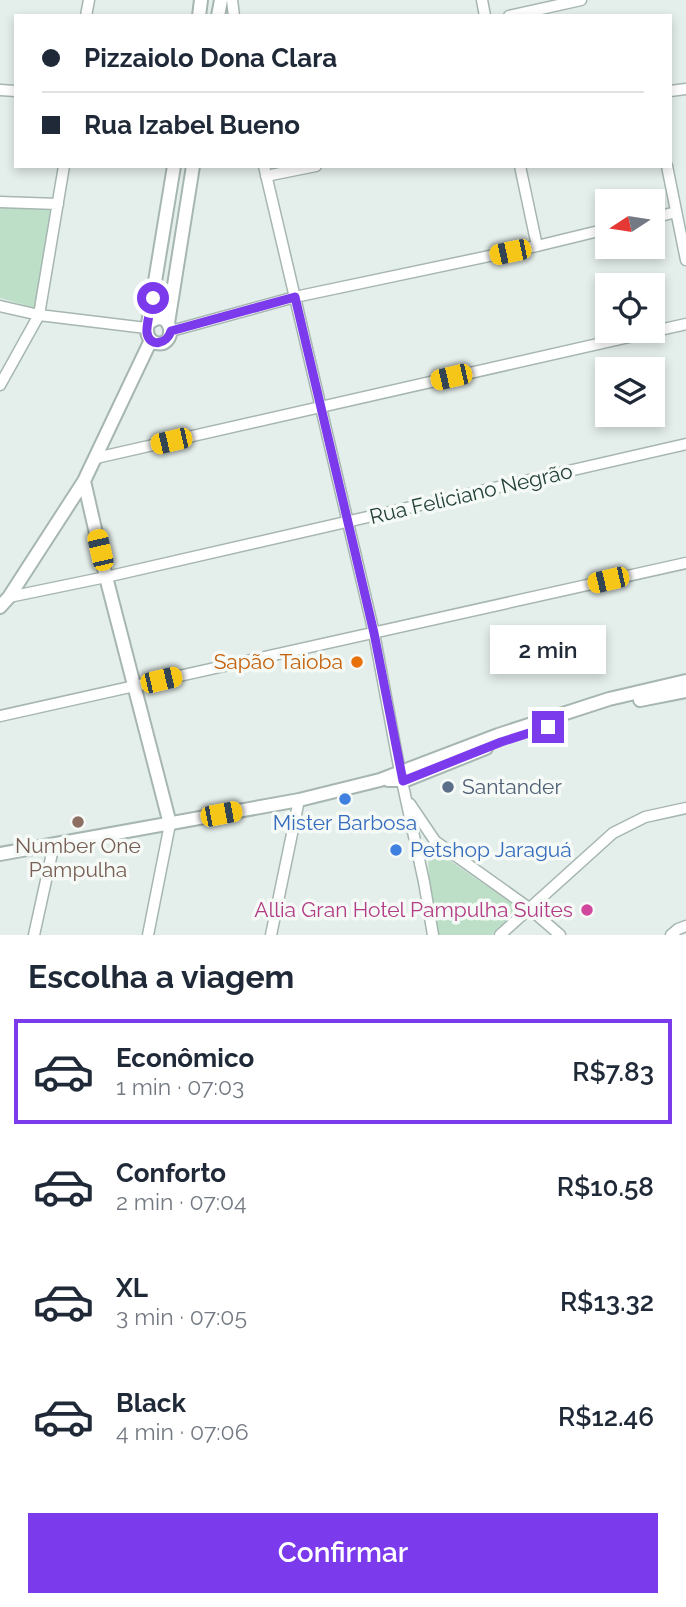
<!DOCTYPE html>
<html lang="pt">
<head>
<meta charset="utf-8">
<style>
	:root { --surface:#fff; --page:#f2f2f3; --text:#1f2937; --muted:#747a83; --line:#e0e1e3; --accent:#7c3aed }
	body { margin:0; font-family:Raleway,sans-serif; background:var(--page); color:var(--text); height:100vh; display:flex; flex-direction:column; font-size:26px; white-space:nowrap }
	* { box-sizing:border-box; margin:0 }
	p { font-size:23px; color:var(--muted) }
	.icon { flex:none; width:38px; height:38px; fill:none; stroke:currentColor; stroke-width:2; stroke-linecap:round; stroke-linejoin:round }
	.map { position:relative; height:935px; overflow:hidden }
	.sheet { display:flex; flex-direction:column; background:var(--surface); flex:1 }
	.sheet>* { flex:none }
	.guide { position:absolute; left:14px; top:14px; width:658px; height:154px; border-radius:0px; box-shadow:0 4px 10px #0003; display:grid; align-content:center; height:154px; padding:0 28px; background:var(--surface) }
	.needle { width:46px; rotate:258deg }
	.buttons { position:absolute; left:595px; top:189px; display:grid; gap:14px }
	.buttons a { display:grid; place-items:center; width:70px; height:70px; border-radius:0px; background:var(--surface); box-shadow:0 4px 10px #0003; font-size:35px }
	.end { position:absolute; width:32px; height:32px; margin:-16px; border:9px solid #7c3aed; background:#fff; box-shadow:0 0 0 4px #fff }
	.from { border-radius:50% }
	.bubble { position:absolute; height:49px; border-radius:0px; background:var(--surface); box-shadow:0 4px 10px #0003; font-size:23px; font-weight:600; line-height:49px; text-align:center }
	.car { position:absolute; width:21px; height:42px; margin:-21px -10px; border-radius:9px; box-shadow:0 0 5px 2px #0007; background:linear-gradient(#f5c518 24%,#345 0 40%,#f5c518 0 76%,#345 0 86%,#f5c518 0) }
	.guide b { display:flex; align-items:center; gap:24px; height:66px; font-size:26px }
	.guide b+b { border-top:2px solid var(--line) }
	.guide i { width:18px; height:18px; background:var(--text) }
	ul { padding:0; list-style:none }
	li { display:flex; align-items:center; gap:21px; height:105px; margin:0 14px 10px; padding:0 14px; border:4px solid transparent; border-radius:0px }
	li div { flex:1 }
	li b { display:block; font-size:26px }
	li em { font-style:normal; font-weight:600 }
	li.selected { border-color:var(--accent) }
	li>.icon { width:63px; height:63px; stroke-width:1.5 }
	h2 { padding:0 28px; font-size:32px; line-height:84px }
	.action { display:flex; gap:14px; margin-top:auto; padding:14px 28px }
	.action a { flex:1; height:80px; border-radius:0px; background:var(--accent); color:#fff; font-size:28px; font-weight:600; line-height:80px; text-align:center }
	.map>svg:first-child { display:block }
</style>
</head>
<body>
<div class="map">
<svg width="686" height="935" viewBox="0 0 686 935">
	<rect width="100%" height="100%" fill="#e4eeea"/>
	<path fill="#bddfc7" d="M0 206 52 208 35 308 0 298Z
		M429 846 521 910 492 935H438C433 905 426 876 429 846Z"/>
	<g fill="none" stroke-linecap="round" stroke-linejoin="round">
		<defs>
			<path id="minor" d="M232 0 234 16
				M482 0 485 16
				M86 16 89 0
				M509 16 581 0
				M0 90 16 91
				M670 91 686 89
				M264 166 374 633 400 772 424 882 433 935
				M520 166 537 246
				M667 166 686 260
				M266 176 316 166
				M0 202 58 204
				M653 218 676 212
				M0 306 39 315 146 328
				M171 331 295 297 537 246 607 229
				M0 385 39 315 64 166
				M96 458 686 324
				M9 597 106 577 686 444
				M0 716 686 563
				M410 804 435 841 529 908 560 935
				M34 935 54 844
				M148 935 170 824
				M271 935 299 800
				M500 935 613 833 645 817 686 808
				M671 935 678 929 686 926"/>
			<path id="tertiary" d="M199 16 201 0
				M218 16 221 0
				M168 323 193 166
				M148 324C172 303 179 348 156 343 147 340 146 331 148 324L174 166
				M84 481 106 577 170 824
				M0 607 9 597 84 481 151 340
				M640 700 686 691
				M388 780H406L486 748
				M0 854 299 800 380 780 498 735 609 699 686 681"/>
		</defs>
		<use href="#minor" stroke="#a6b6b1" stroke-width="13"/>
		<use href="#tertiary" stroke="#a6b6b1" stroke-width="16"/>
		<use href="#minor" stroke="#fff" stroke-width="10"/>
		<use href="#tertiary" stroke="#fff" stroke-width="12"/>
	</g>
	<g fill="none" stroke-linecap="round" stroke-linejoin="round">
		<path stroke="#7c3aed" stroke-width="9" d="M153 298C151 305 146 327 147 333 150 348 167 344 171 331L295 297 374 633 403 781 501 742 548 727"/>
	</g>
	<circle fill="#e8710a" stroke="#f5faf7" stroke-width="2.5" cx="357" cy="662" r="7"/>
	<circle fill="#5c6f8a" stroke="#f5faf7" stroke-width="2.5" cx="448" cy="787" r="7"/>
	<g fill="#3f7fe0" stroke="#f5faf7" stroke-width="2.5">
		<circle cx="345" cy="799" r="7"/>
		<circle cx="396" cy="850" r="7"/>
	</g>
	<circle fill="#8d6e63" stroke="#f5faf7" stroke-width="2.5" cx="78" cy="822" r="7"/>
	<circle fill="#d1479c" stroke="#f5faf7" stroke-width="2.5" cx="587" cy="910" r="7"/>
	<g text-anchor="middle" stroke-width="7" stroke-linejoin="round" paint-order="stroke">
		<g font-size="21" fill="#234039" stroke="#f5faf7">
			<text transform="translate(471 494) rotate(-13)" y="7">Rua Feliciano Negrão</text>
		</g>
		<g font-size="21" fill="#c56008" stroke="#f5faf7" text-anchor="end">
			<text x="343" y="669">Sapão Taioba</text>
		</g>
		<g font-size="21" fill="#4e5e75" stroke="#f5faf7" text-anchor="start">
			<text x="462" y="794">Santander</text>
		</g>
		<g font-size="21" fill="#366cbe" stroke="#f5faf7">
			<text x="345" y="830">Mister Barbosa</text>
			<text x="410" y="857" text-anchor="start">Petshop Jaraguá</text>
		</g>
		<g font-size="21" fill="#785e54" stroke="#f5faf7">
			<text x="78" y="853">Number One<tspan x="78" dy="24">Pampulha</tspan></text>
		</g>
		<g font-size="21" fill="#b23c85" stroke="#f5faf7" text-anchor="end">
			<text x="573" y="917">Allia Gran Hotel Pampulha Suites</text>
		</g>
	</g>
</svg>
<div class="buttons">
<a><svg class="needle" viewBox="-14 -14 28 28"><path d="M0-13l5 13h-10z" fill="#e53935"/><path d="M0 13l5-13h-10z" fill="#747a83"/></svg></a>
<a><svg class="icon" aria-label="locate" viewBox="0 0 24 24"><circle cx="12" cy="12" r="6"/><path d="M12 2v4M12 18v4M2 12h4M18 12h4"/></svg></a>
<a><svg class="icon" aria-label="layers" viewBox="0 0 24 24"><path d="M12 4l9 5-9 5-9-5zM3 14l9 5 9-5"/></svg></a>
</div>
<i class="end from" style="left:153px;top:298px"></i>
<i class="end" style="left:548px;top:727px"></i>
<div class="bubble" style="left:490px;top:625px;width:116px">2 min</div>
<i class="car" style="left:510px;top:252px;rotate:258deg"></i>
<i class="car" style="left:451px;top:377px;rotate:257deg"></i>
<i class="car" style="left:171px;top:441px;rotate:257deg"></i>
<i class="car" style="left:100px;top:550px;rotate:347deg"></i>
<i class="car" style="left:608px;top:580px;rotate:257deg"></i>
<i class="car" style="left:161px;top:680px;rotate:77deg"></i>
<i class="car" style="left:221px;top:814px;rotate:79deg"></i>
<div class="guide">
<b><i class="from"></i>Pizzaiolo Dona Clara</b>
<b><i></i>Rua Izabel Bueno</b>
</div>
</div>
<section class="sheet">
<h2>Escolha a viagem</h2>
<ul>
<li class="selected"><svg class="icon" aria-label="car" viewBox="0 0 24 24"><path d="M5 17H2v-5l4-1 3-4h7l3 4 3 1v5h-3M9 17h6M6 11h13"/><circle cx="7" cy="17" r="2"/><circle cx="17" cy="17" r="2"/></svg><div><b>Econômico</b><p>1 min · 07:03</p></div><em>R$7.83</em></li>
<li><svg class="icon" aria-label="car" viewBox="0 0 24 24"><path d="M5 17H2v-5l4-1 3-4h7l3 4 3 1v5h-3M9 17h6M6 11h13"/><circle cx="7" cy="17" r="2"/><circle cx="17" cy="17" r="2"/></svg><div><b>Conforto</b><p>2 min · 07:04</p></div><em>R$10.58</em></li>
<li><svg class="icon" aria-label="car" viewBox="0 0 24 24"><path d="M5 17H2v-5l4-1 3-4h7l3 4 3 1v5h-3M9 17h6M6 11h13"/><circle cx="7" cy="17" r="2"/><circle cx="17" cy="17" r="2"/></svg><div><b>XL</b><p>3 min · 07:05</p></div><em>R$13.32</em></li>
<li><svg class="icon" aria-label="car" viewBox="0 0 24 24"><path d="M5 17H2v-5l4-1 3-4h7l3 4 3 1v5h-3M9 17h6M6 11h13"/><circle cx="7" cy="17" r="2"/><circle cx="17" cy="17" r="2"/></svg><div><b>Black</b><p>4 min · 07:06</p></div><em>R$12.46</em></li>
</ul>
<div class="action"><a>Confirmar</a></div>
</section>
</body>
</html>
